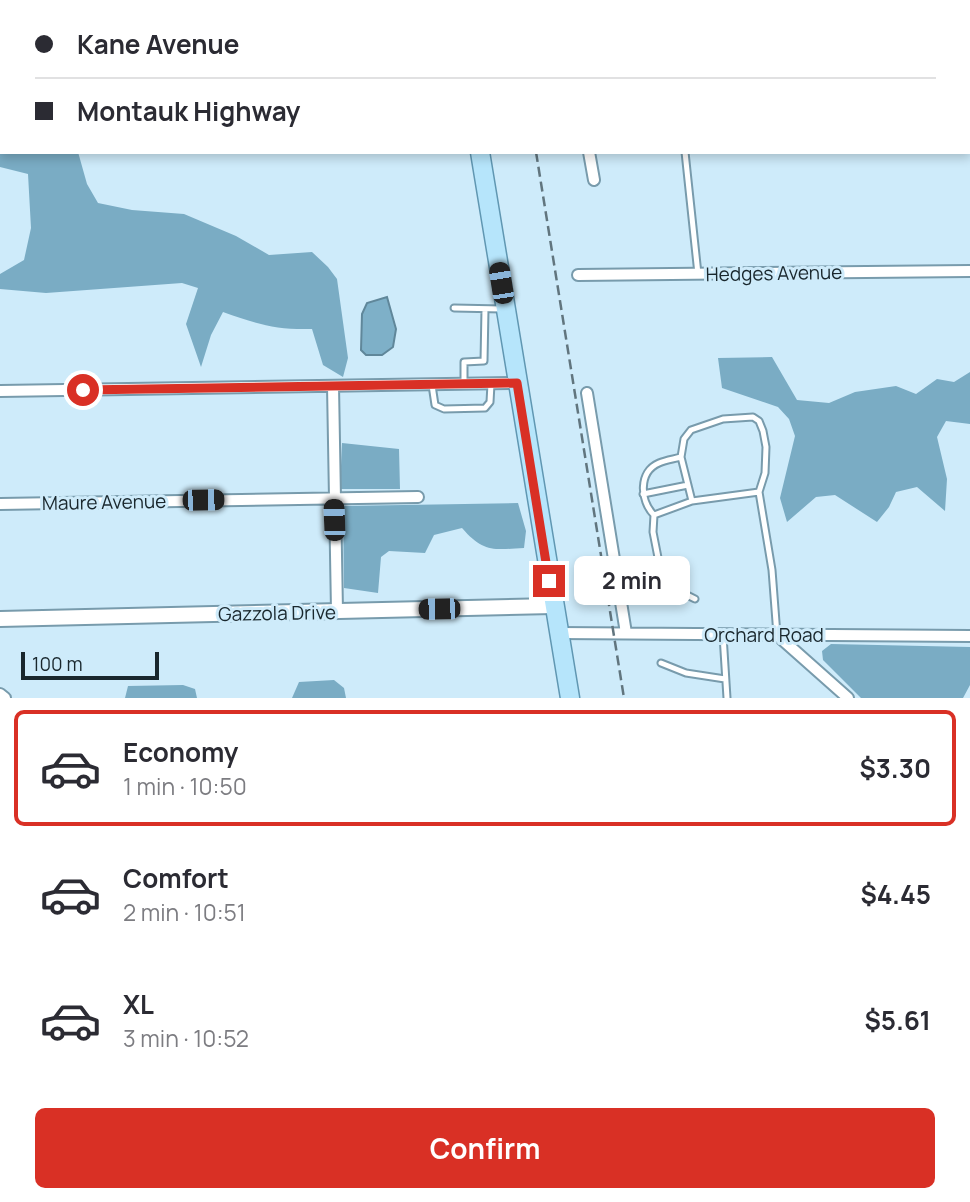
<!DOCTYPE html>
<html lang="en">
<head>
<meta charset="utf-8">
<style>
	:root { --surface:#fff; --page:#f7f7f7; --text:#2b2b33; --muted:#7c7c81; --line:#e1e1e2; --accent:#d93025 }
	body { margin:0; font-family:Manrope,sans-serif; background:var(--page); color:var(--text); height:100vh; display:flex; flex-direction:column; font-size:26px; white-space:nowrap }
	* { box-sizing:border-box; margin:0 }
	p { font-size:23px; color:var(--muted) }
	.icon { flex:none; width:38px; height:38px; fill:none; stroke:currentColor; stroke-width:2; stroke-linecap:round; stroke-linejoin:round }
	.map { position:relative; height:698px; overflow:hidden }
	.drawer { display:flex; flex-direction:column; background:var(--surface); flex:1 }
	.drawer>* { flex:none }
	.banner { position:absolute; left:0px; top:0px; width:971px; height:154px; box-shadow:0 4px 10px #0003; display:grid; align-content:center; height:154px; padding:0 35px; background:var(--surface) }
	.scale { position:absolute; left:21px; bottom:18px; width:138px; box-sizing:border-box; padding-left:7px; border:4px solid #19272d; border-top:0; font-size:19px; line-height:24px; white-space:nowrap; color:#19272d; -webkit-text-stroke:5px #ceebfa; paint-order:stroke }
	.end { position:absolute; width:32px; height:32px; margin:-16px; border:9px solid #d93025; background:#fff; box-shadow:0 0 0 4px #fff }
	.from { border-radius:50% }
	.bubble { position:absolute; height:49px; border-radius:10px; background:var(--surface); box-shadow:0 4px 10px #0003; font-size:23px; font-weight:700; line-height:49px; text-align:center }
	.car { position:absolute; width:21px; height:42px; margin:-21px -10px; border-radius:9px; box-shadow:0 0 5px 2px #0007; background:linear-gradient(#222 24%,#8ab4d8 0 40%,#222 0 76%,#8ab4d8 0 86%,#222 0) }
	.banner b { display:flex; align-items:center; gap:24px; height:66px; font-size:26px }
	.banner b+b { border-top:2px solid var(--line) }
	.banner i { width:18px; height:18px; background:var(--text) }
	ul { padding:12px 0 0; list-style:none }
	li { display:flex; align-items:center; gap:21px; height:116px; margin:0 14px 10px; padding:0 21px; border:4px solid transparent; border-radius:10px }
	li div { flex:1 }
	li b { display:block; font-size:26px }
	li em { font-style:normal; font-weight:700 }
	li.current { border-color:var(--accent) }
	li>.icon { width:63px; height:63px; stroke-width:1.5 }
	.primary-button { display:flex; gap:14px; margin-top:auto; padding:14px 35px }
	.primary-button a { flex:1; height:80px; border-radius:10px; background:var(--accent); color:#fff; font-size:28px; font-weight:700; line-height:80px; text-align:center }
	.map>svg:first-child { display:block }
</style>
</head>
<body>
<div class="map">
<svg width="970" height="698" viewBox="0 0 970 698">
	<rect width="100%" height="100%" fill="#ceebfa"/>
	<path fill="#7aacc4" d="M0 147 2 152H78L87 184 98 203 132 210 184 214 236 236 269 255 312 252 328 267 337 279 348 358 343 377 323 365 312 329C276 330 257 324 223 312L211 335 201 367 186 324 198 288 182 283 46 293 0 289V274L24 260 31 228 28 174 0 167Z
		M772 357 797 400 829 403 855 392 896 386 916 394 937 379 954 382 970 372V424L946 421 937 437 947 479 945 511 917 487 896 492 889 507 877 522 835 495 816 497 787 522 780 498 795 436 789 419 778 407 722 388 718 358Z
		M342 443 399 449 400 489H340Z
		M518 503 526 531 524 548C492 550 483 552 462 528L434 535 425 553 389 551 381 557 378 593 344 588 343 506Z
		M831 644 970 647V685L963 698H861L823 660 822 651Z
		M334 680 344 688 346 698H292L299 682Z
		M183 685 195 689 197 698H125L128 686Z"/>
	<path fill="#7eb0c8" stroke="#60879a" stroke-width="2" d="M387 297 396 329 393 347 382 355H366L361 350 362 314 367 303Z"/>
	<g fill="none" stroke-linecap="round" stroke-linejoin="round">
		<defs>
			<path id="service" d="M685 152 698 274
				M454 308 502 309
				M464 384V362L484 361 485 309
				M432 385 435 405 444 409 485 408 490 402 491 384
				M759 492 692 501 681 457 684 439 691 430 723 419 753 417 759 421 763 431 766 447 765 473 759 492 772 570 777 635
				M643 494 688 485
				M692 501 654 515 653 532 663 583 695 599
				M654 515C640 501 638 472 659 463 666 460 674 459 681 457
				M723 635 727 698
				M661 663 686 673 725 679"/>
			<path id="minor" d="M563 0 564 2
				M970 32V31
				M589 152 594 180
				M578 275 970 271
				M333 386 337 611
				M0 391 517 383
				M587 393 626 633
				M0 504 418 497
				M558 633 970 636
				M777 635 848 698
				M0 694 5 698"/>
			<path id="tertiary" d="M0 619 553 606"/>
			<path id="primary" d="M455 0V2
				M480 152 570 698"/>
		</defs>
		<use href="#service" stroke="#789bac" stroke-width="9"/>
		<use href="#minor" stroke="#789bac" stroke-width="14"/>
		<use href="#tertiary" stroke="#789bac" stroke-width="18"/>
		<use href="#primary" stroke="#6097b2" stroke-width="21"/>
		<use href="#service" stroke="#fff" stroke-width="5"/>
		<use href="#minor" stroke="#fff" stroke-width="10"/>
		<use href="#tertiary" stroke="#fff" stroke-width="14"/>
		<use href="#primary" stroke="#b6e5fb" stroke-width="18"/>
		<path stroke="#61757e" stroke-width="2.5" stroke-dasharray="10 5" stroke-linecap="butt" d="M511 0V2
			M536 152 624 698"/>
	</g>
	<g fill="none" stroke-linecap="round" stroke-linejoin="round">
		<path stroke="#d93025" stroke-width="9" d="M83 390 517 383 549 581"/>
	</g>
	<g text-anchor="middle" stroke-width="6" stroke-linejoin="round" paint-order="stroke">
		<g font-size="19" fill="#19272d" stroke="#ceebfa">
			<text transform="translate(774 273) rotate(-1)" y="7">Hedges Avenue</text>
			<text transform="translate(104 502) rotate(-1)" y="7">Maure Avenue</text>
			<text transform="translate(277 613) rotate(-1)" y="7">Gazzola Drive</text>
			<text x="764" y="642">Orchard Road</text>
		</g>
	</g>
</svg>
<div class="scale">100 m</div>
<i class="end from" style="left:83px;top:390px"></i>
<i class="end" style="left:549px;top:581px"></i>
<div class="bubble" style="left:574px;top:556px;width:116px">2 min</div>
<i class="car" style="left:501px;top:283px;rotate:351deg"></i>
<i class="car" style="left:203px;top:500px;rotate:89deg"></i>
<i class="car" style="left:334px;top:520px;rotate:358deg"></i>
<i class="car" style="left:439px;top:609px;rotate:269deg"></i>
<div class="banner">
<b><i class="from"></i>Kane Avenue</b>
<b><i></i>Montauk Highway</b>
</div>
</div>
<section class="drawer">
<ul>
<li class="current"><svg class="icon" aria-label="car" viewBox="0 0 24 24"><path d="M5 17H2v-5l4-1 3-4h7l3 4 3 1v5h-3M9 17h6M6 11h13"/><circle cx="7" cy="17" r="2"/><circle cx="17" cy="17" r="2"/></svg><div><b>Economy</b><p>1 min · 10:50</p></div><em>$3.30</em></li>
<li><svg class="icon" aria-label="car" viewBox="0 0 24 24"><path d="M5 17H2v-5l4-1 3-4h7l3 4 3 1v5h-3M9 17h6M6 11h13"/><circle cx="7" cy="17" r="2"/><circle cx="17" cy="17" r="2"/></svg><div><b>Comfort</b><p>2 min · 10:51</p></div><em>$4.45</em></li>
<li><svg class="icon" aria-label="car" viewBox="0 0 24 24"><path d="M5 17H2v-5l4-1 3-4h7l3 4 3 1v5h-3M9 17h6M6 11h13"/><circle cx="7" cy="17" r="2"/><circle cx="17" cy="17" r="2"/></svg><div><b>XL</b><p>3 min · 10:52</p></div><em>$5.61</em></li>
</ul>
<div class="primary-button"><a>Confirm</a></div>
</section>
</body>
</html>
